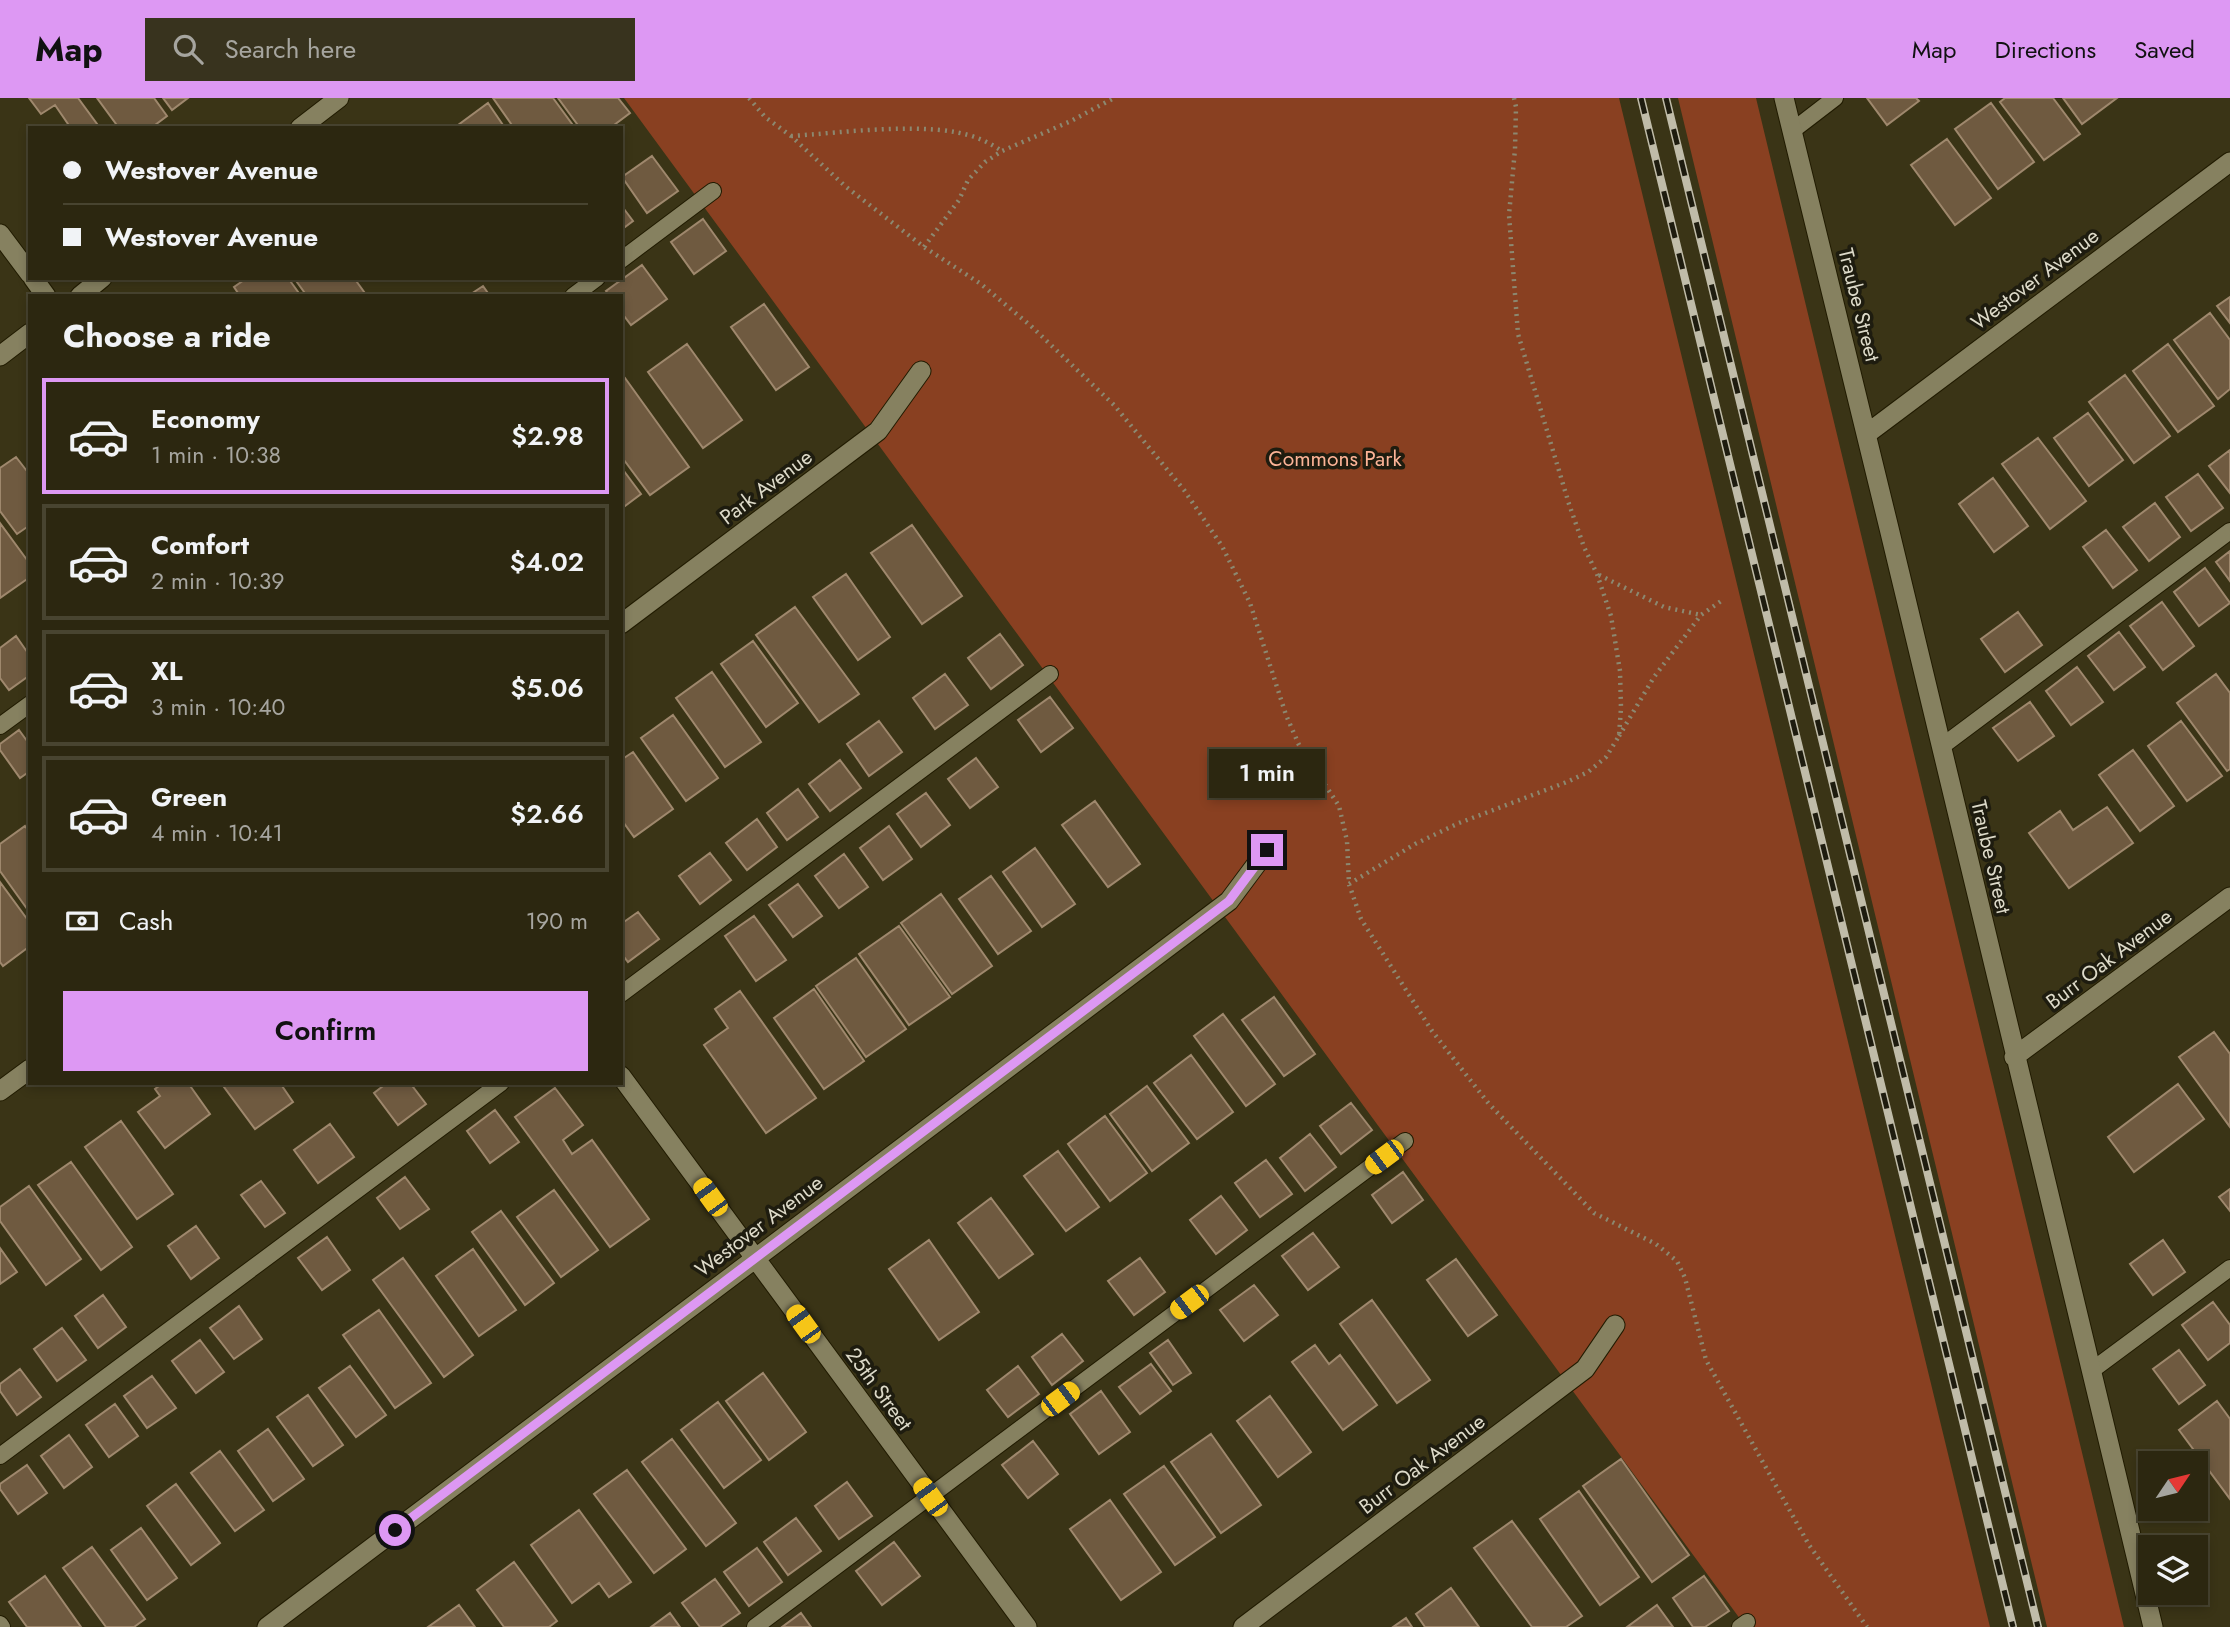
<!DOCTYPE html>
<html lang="en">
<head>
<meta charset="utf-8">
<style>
	:root { --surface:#2c2710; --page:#38331e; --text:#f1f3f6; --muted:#a6a59f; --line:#484430; --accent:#dd98f3 }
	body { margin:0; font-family:Jost,sans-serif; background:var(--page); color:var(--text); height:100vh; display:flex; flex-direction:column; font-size:26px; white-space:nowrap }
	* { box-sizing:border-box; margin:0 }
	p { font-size:23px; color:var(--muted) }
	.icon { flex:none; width:38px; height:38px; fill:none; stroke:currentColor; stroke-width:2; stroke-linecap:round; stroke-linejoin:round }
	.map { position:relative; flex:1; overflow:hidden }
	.panel { position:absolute; left:28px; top:196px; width:595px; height:791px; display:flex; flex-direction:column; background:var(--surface); border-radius:0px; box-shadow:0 4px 10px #0003,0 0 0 2px var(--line) }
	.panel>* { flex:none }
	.hud { position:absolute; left:28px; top:28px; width:595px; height:154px; border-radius:0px; box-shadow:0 4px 10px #0003,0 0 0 2px var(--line); display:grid; align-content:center; height:154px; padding:0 35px; background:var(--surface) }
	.needle { width:46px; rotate:55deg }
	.controls { position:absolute; left:2138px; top:1353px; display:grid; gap:14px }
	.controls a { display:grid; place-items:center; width:70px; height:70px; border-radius:0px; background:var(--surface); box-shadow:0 4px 10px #0003,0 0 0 2px var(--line); font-size:35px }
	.end { position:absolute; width:32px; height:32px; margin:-16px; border:9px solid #dd98f3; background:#111; box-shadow:0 0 0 4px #111 }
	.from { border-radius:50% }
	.bubble { position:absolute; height:49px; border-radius:0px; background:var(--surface); box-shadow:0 4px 10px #0003,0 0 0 2px var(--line); font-size:23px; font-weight:600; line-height:49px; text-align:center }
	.car { position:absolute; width:21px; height:42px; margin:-21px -10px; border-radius:9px; box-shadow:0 0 5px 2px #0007; background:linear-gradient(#f5c518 24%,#345 0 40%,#f5c518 0 76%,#345 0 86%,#f5c518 0) }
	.hud b { display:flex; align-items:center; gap:24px; height:66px; font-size:26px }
	.hud b+b { border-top:2px solid var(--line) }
	.hud i { width:18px; height:18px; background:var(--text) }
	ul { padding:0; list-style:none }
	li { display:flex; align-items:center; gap:21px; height:116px; margin:0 14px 10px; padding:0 21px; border:4px solid var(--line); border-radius:0px }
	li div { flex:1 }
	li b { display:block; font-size:26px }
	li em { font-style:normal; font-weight:600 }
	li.active { border-color:var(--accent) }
	li>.icon { width:63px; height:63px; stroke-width:1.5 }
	h2 { padding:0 35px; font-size:32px; line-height:84px }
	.pay { display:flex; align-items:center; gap:18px; height:77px; padding:0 35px; font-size:26px }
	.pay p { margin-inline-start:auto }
	.cta { display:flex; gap:14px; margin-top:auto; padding:14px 35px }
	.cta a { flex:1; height:80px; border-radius:0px; background:var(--accent); color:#111; font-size:28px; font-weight:600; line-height:80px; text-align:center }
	header { display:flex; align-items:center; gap:42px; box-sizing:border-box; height:98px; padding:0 35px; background:var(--accent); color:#111 }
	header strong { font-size:33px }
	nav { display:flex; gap:38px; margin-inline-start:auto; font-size:24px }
	.search { width:490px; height:63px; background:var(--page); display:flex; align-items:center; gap:18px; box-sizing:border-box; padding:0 24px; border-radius:0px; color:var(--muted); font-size:26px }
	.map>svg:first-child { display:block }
</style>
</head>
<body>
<header>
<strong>Map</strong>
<div class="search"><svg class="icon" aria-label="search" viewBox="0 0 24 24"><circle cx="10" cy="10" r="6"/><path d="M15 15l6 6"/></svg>Search here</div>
<nav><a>Map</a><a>Directions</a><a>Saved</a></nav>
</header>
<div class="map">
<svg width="2230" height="1529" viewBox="0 0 2230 1529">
	<rect width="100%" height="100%" fill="#3a3416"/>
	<path fill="#894021" d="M624 0H1619L1990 1529H1746Z
		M1678 0H1756L2124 1529H2047Z"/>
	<path fill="#6f5a40" stroke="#9f886d" stroke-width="2" d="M29 0H78L100 30H62L68 26 55 7 41 16Z
		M97 0H154L167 18 151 30H119Z
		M163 0H188L172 12Z
		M493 0H553L575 30H514Z
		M558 0H618L630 15 610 30H580Z
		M1867 0H1916L1919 3 1887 27Z
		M2005 0H2053L2080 36 2044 62 2000 4Z
		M2063 0H2117L2082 26Z
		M488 5 505 30H454Z
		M1991 5 2034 64 1998 91 1955 31Z
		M1947 41 1991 100 1955 127 1911 67Z
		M652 58 678 93 647 115 622 79Z
		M621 107 633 123 621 132Z
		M703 121 726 153 694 176 671 144Z
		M642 167 667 201 631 227 621 214V198H610L606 193Z
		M247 180H288L301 198H240L234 189Z
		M294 180H354L367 198H307Z
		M483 188 490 198H468Z
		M2230 199V225L2217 208Z
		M764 206 809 269 776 292 731 229Z
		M2210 215 2230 242V291L2218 301 2174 242Z
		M687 246 742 322 703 350 648 274Z
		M2168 246 2214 308 2178 334 2133 273Z
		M2125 277 2170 338 2134 365 2089 304Z
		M625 280 689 369 650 397 621 358V282Z
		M2088 315 2123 362 2089 388 2054 340Z
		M2038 340 2086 403 2050 431 2002 366Z
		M2230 352V395L2209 368Z
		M16 359 30 377V427L17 436 0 413V370Z
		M621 369 641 396 621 411Z
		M2198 376 2223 410 2191 433 2166 399Z
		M1993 380 2028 428 1994 454 1959 406Z
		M2155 405 2180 439 2149 463 2123 429Z
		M0 425 30 466V479L0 500Z
		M912 427 962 498 922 526 871 455Z
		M2106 432 2137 472 2113 490 2083 449Z
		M2230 453V483L2216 464Z
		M2205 470 2230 505 2199 528 2174 494Z
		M846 476 890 539 858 562 813 499Z
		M2162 504 2194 548 2163 572 2130 528Z
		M795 509 859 596 819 624 756 537Z
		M2018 514 2042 547 2005 574 1981 541Z
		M2119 534 2145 569 2114 592 2088 558Z
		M1000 536 1023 567 991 591 968 560Z
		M16 538 30 558V577L9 592 0 580V550Z
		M753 543 798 605 766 629 721 566Z
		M2077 569 2103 604 2071 627 2046 593Z
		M712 574 761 644 725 669 676 600Z
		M945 576 968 607 935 631 913 600Z
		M2216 576 2230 595V671L2227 673 2177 605Z
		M1050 599 1073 630 1041 654 1018 622Z
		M2030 604 2054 638 2018 663 1993 630Z
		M673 617 718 680 686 703 641 640Z
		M879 623 902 654 869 678 847 646Z
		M2181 623 2222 678 2187 703 2148 648Z
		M19 632 30 647V673L20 680 0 652V646Z
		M2133 652 2174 708 2140 733 2099 677Z
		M633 654 673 711 634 739 621 721V662Z
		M976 660 998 689 970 710 948 681Z
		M840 662 861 690 830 713 809 686Z
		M798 691 818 719 787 742 767 715Z
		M926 695 950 727 921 749 897 716Z
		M1095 703 1140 766 1108 789 1062 727Z
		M2107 709 2133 745 2069 790 2029 735 2060 713 2073 732Z
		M757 721 777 749 747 772 726 745Z
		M25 728 30 735V815L0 773V746Z
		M889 728 912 761 883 782 860 750Z
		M1035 750 1075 806 1042 829 1003 774Z
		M710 755 731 782 700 806 679 778Z
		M844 756 868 789 839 810 815 778Z
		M991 778 1031 833 998 856 959 801Z
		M0 784 30 825V848L3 868 0 864Z
		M798 786 822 818 793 839 769 807Z
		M941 796 992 868 952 896 901 825Z
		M638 814 659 841 628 864 621 855V826Z
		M754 818 786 862 756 883 725 838Z
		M899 828 950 899 909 927 859 856Z
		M856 860 906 931 866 959 816 888Z
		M814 891 864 963 824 991 774 920Z
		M740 893 816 1000 766 1035 704 947 728 930 715 911Z
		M1274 899 1315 956 1284 978 1242 922Z
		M1223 916 1275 986 1246 1008 1194 938Z
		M2214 934 2230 956V1029L2179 959Z
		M1191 957 1233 1014 1197 1041 1154 985Z
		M163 985H188L210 1016 165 1050 138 1014 160 998 155 991Z
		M221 985H280L293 1004 255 1031Z
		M387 985H410L426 1006 398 1027 374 995Z
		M2178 986 2204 1021 2134 1074 2108 1039Z
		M1147 988 1189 1045 1152 1073 1110 1016Z
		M555 990 583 1027 563 1042 572 1056 592 1042 649 1121 610 1149 515 1019Z
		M1351 1005 1372 1032 1341 1056 1320 1028Z
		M495 1012 519 1044 490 1065 467 1033Z
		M1105 1018 1147 1075 1110 1103 1068 1046Z
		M121 1023 173 1096 137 1121 85 1049Z
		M330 1026 354 1059 318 1085 294 1052Z
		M1310 1036 1336 1069 1305 1093 1280 1060Z
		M1058 1053 1099 1109 1066 1133 1024 1078Z
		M1266 1062 1292 1096 1260 1119 1235 1085Z
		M71 1064 132 1149 101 1172 38 1087Z
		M1403 1074 1423 1102 1392 1125 1372 1097Z
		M405 1079 429 1111 400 1131 377 1100Z
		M261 1083 285 1115 265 1129 241 1097Z
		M29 1088 81 1161 46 1187 0 1123V1109Z
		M2230 1091V1113L2219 1099Z
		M554 1092 598 1152 561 1179 517 1119Z
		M1221 1098 1247 1132 1216 1156 1190 1122Z
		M991 1100 1033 1156 999 1180 958 1125Z
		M501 1113 554 1185 525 1207 472 1134Z
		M196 1128 219 1160 191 1181 168 1148Z
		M1313 1135 1339 1169 1308 1192 1282 1158Z
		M327 1139 350 1172 322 1192 298 1160Z
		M929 1142 979 1214 939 1242 889 1171Z
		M2163 1142 2185 1174 2153 1197 2130 1166Z
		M0 1150 17 1174 0 1186Z
		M473 1151 516 1212 479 1238 436 1178Z
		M403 1160 473 1257 444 1279 373 1182Z
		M1140 1160 1165 1194 1134 1217 1108 1183Z
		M1456 1161 1497 1217 1468 1238 1427 1182Z
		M1254 1187 1278 1217 1244 1243 1220 1212Z
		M103 1197 126 1229 98 1250 75 1218Z
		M1372 1202 1430 1282 1397 1305 1340 1226Z
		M2213 1204 2230 1227V1245L2208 1262 2182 1227Z
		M239 1208 262 1241 234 1261 210 1230Z
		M379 1212 431 1285 395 1310 343 1237Z
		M62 1230 86 1262 57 1283 34 1251Z
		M1062 1236 1083 1263 1052 1287 1032 1259Z
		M200 1242 224 1274 196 1295 172 1263Z
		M1168 1242 1191 1275 1173 1287 1150 1255Z
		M1315 1247 1329 1266 1340 1257 1377 1307 1343 1332 1292 1264Z
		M2179 1252 2205 1287 2179 1306 2153 1271Z
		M1151 1266 1171 1293 1140 1316 1119 1289Z
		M350 1268 386 1317 356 1339 319 1290Z
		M1018 1268 1039 1296 1008 1319 987 1292Z
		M20 1271 41 1299 17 1317 0 1293V1286Z
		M763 1275 806 1334 769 1362 726 1303Z
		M152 1278 176 1310 147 1330 124 1298Z
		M1101 1293 1130 1334 1099 1356 1070 1316Z
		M308 1297 343 1347 313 1368 277 1319Z
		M1270 1298 1311 1354 1278 1379 1237 1323Z
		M2217 1303 2230 1321V1401L2179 1332Z
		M718 1304 761 1362 724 1390 681 1332Z
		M115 1306 138 1338 109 1359 86 1327Z
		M268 1331 304 1381 273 1403 238 1353Z
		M1211 1336 1261 1407 1221 1435 1171 1364Z
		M69 1337 92 1369 64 1390 41 1358Z
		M672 1341 736 1425 706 1448 642 1364Z
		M1033 1343 1058 1376 1028 1400 1002 1367Z
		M220 1353 264 1412 235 1433 191 1375Z
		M1621 1361 1689 1457 1652 1484 1583 1388Z
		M27 1367 47 1395 18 1416 0 1391V1386Z
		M1164 1368 1215 1439 1175 1467 1124 1396Z
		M627 1372 686 1451 654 1475 594 1396Z
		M847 1384 872 1418 839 1441 815 1408Z
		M176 1386 220 1445 191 1467 147 1408Z
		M1579 1393 1639 1479 1600 1507 1540 1421Z
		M1110 1402 1161 1474 1121 1502 1070 1431Z
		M579 1412 631 1484 609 1499 599 1485 572 1505 531 1447Z
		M796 1420 821 1453 788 1477 764 1444Z
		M1512 1423 1582 1518 1566 1529H1532L1474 1450Z
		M141 1430 177 1480 147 1502 111 1452Z
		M894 1444 920 1478 882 1507 856 1473Z
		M92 1449 145 1521 134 1529H106L63 1470Z
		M757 1450 782 1484 749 1508 724 1474Z
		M514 1464 557 1523 549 1529H504L477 1492Z
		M45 1478 81 1529H27L9 1504Z
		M1704 1478 1729 1513 1705 1529H1693L1673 1500Z
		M715 1481 740 1515 720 1529H700L682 1505Z
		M1451 1490 1479 1529H1425L1416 1516Z
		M459 1507 475 1529H428Z
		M1657 1507 1673 1529H1627Z
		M670 1515 680 1529H651Z
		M801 1515 811 1529H782Z
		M1406 1520 1412 1529H1393Z"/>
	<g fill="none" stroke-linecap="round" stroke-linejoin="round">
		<defs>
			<path id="service" d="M1792 33 1835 0
				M621 162 713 93
				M573 198 597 180
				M0 628 30 606
				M1941 649 2230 433
				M621 896 1050 576
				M2091 1273 2230 1170
				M0 1358 501 985
				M0 1526 2 1529
				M755 1529 1405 1043
				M1740 1529 1747 1524"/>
			<path id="minor" d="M1784 0C1910 509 2029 1020 2153 1529
				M300 30 339 0
				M0 136 30 176
				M33 180 46 198
				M80 198 102 180
				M0 258 30 235
				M1868 335 2230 64
				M621 526 878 333 921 273
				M2014 959 2230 799
				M621 978 1027 1529
				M0 993 30 971
				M267 1529 1229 803 1267 752
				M1243 1529 1585 1271 1615 1227"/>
		</defs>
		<use href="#service" stroke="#211b00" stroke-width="18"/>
		<use href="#minor" stroke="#211b00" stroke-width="21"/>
		<path stroke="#8c8870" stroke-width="4.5" stroke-dasharray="2 5" stroke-linecap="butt" d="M749 0 765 19 791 38 845 88 924 149 981 186 1031 228 1114 307 1184 392 1222 448 1250 505 1286 617 1299 647 1339 708 1347 743 1349 786 1361 821 1432 933 1489 1006 1594 1115 1656 1146 1677 1163 1685 1180 1706 1262 1809 1447 1867 1529
			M791 38C841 35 932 22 977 40 986 43 994 48 1002 53
			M924 149 959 102 968 82 985 64 1002 53 1071 23 1114 0
			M1599 477 1664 509 1701 517
			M1619 638 1654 579 1701 517 1724 501
			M1349 786 1415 746 1459 725 1567 684 1588 674 1606 659 1619 638 1621 610 1620 573 1611 518 1597 476 1584 449 1569 406 1518 236 1509 117 1515 51 1516 9 1514 0"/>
		<use href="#service" stroke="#868160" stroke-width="16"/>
		<use href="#minor" stroke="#868160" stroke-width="19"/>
		<defs>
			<path id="rail" d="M1641 0 2013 1529
				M1666 0 2038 1529"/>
		</defs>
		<use href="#rail" stroke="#c0bca9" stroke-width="8"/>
		<use href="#rail" stroke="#1e1c0f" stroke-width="5" stroke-dasharray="16" stroke-linecap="butt"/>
	</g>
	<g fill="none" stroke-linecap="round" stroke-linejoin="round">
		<path stroke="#dd98f3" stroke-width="9" d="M395 1432 1229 803 1267 752"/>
	</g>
	<g text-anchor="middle" stroke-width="7" stroke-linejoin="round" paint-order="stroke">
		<g font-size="21" fill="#dddac9" stroke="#1e1c0f">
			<text transform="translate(2035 181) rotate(-37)" y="7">Westover Avenue</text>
			<text transform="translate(1859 207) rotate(76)" y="7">Traube Street</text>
			<text transform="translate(766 389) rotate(-37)" y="7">Park Avenue</text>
			<text transform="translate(1991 759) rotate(77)" y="7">Traube Street</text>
			<text transform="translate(2109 861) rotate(-37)" y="7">Burr Oak Avenue</text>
			<text transform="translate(759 1128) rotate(-37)" y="7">Westover Avenue</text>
			<text transform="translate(879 1291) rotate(54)" y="7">25th Street</text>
			<text transform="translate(1422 1366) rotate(-37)" y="7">Burr Oak Avenue</text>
		</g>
		<g font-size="21" fill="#fdb497" stroke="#1e1c0f">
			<text x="1335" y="368">Commons Park</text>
		</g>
	</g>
</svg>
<div class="controls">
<a><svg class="needle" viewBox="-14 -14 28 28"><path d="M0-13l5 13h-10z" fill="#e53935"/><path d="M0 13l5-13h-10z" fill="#a6a59f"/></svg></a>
<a><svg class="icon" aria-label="layers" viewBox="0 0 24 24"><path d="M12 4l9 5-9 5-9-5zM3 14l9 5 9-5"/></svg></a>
</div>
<i class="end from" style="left:395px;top:1432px"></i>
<i class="end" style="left:1267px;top:752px"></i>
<div class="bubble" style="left:1209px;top:651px;width:116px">1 min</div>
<i class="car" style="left:1384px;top:1059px;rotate:233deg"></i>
<i class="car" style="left:710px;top:1099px;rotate:324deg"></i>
<i class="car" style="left:1189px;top:1204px;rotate:233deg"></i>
<i class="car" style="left:803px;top:1226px;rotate:324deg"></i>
<i class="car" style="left:1060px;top:1301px;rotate:53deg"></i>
<i class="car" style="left:930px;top:1399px;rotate:324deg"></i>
<div class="hud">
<b><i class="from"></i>Westover Avenue</b>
<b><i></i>Westover Avenue</b>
</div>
<section class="panel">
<h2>Choose a ride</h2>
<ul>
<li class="active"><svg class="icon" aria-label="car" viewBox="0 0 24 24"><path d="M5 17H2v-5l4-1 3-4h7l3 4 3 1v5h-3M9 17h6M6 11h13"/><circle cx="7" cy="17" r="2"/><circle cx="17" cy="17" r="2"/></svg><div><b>Economy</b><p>1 min · 10:38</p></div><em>$2.98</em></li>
<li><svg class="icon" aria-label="car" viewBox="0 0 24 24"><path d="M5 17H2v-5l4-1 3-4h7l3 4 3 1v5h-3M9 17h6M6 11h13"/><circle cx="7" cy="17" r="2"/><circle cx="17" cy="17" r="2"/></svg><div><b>Comfort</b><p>2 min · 10:39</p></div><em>$4.02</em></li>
<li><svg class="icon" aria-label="car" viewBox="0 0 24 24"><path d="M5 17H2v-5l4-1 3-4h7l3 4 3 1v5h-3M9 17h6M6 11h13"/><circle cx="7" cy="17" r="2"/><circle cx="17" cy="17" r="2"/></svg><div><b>XL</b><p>3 min · 10:40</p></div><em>$5.06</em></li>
<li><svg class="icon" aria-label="car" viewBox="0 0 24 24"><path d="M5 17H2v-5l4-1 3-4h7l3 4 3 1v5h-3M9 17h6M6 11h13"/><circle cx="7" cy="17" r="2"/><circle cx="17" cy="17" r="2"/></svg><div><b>Green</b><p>4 min · 10:41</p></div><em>$2.66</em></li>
</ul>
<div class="pay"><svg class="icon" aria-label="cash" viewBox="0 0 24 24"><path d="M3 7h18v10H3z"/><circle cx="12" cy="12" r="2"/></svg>Cash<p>190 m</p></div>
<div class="cta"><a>Confirm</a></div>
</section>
</div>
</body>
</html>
